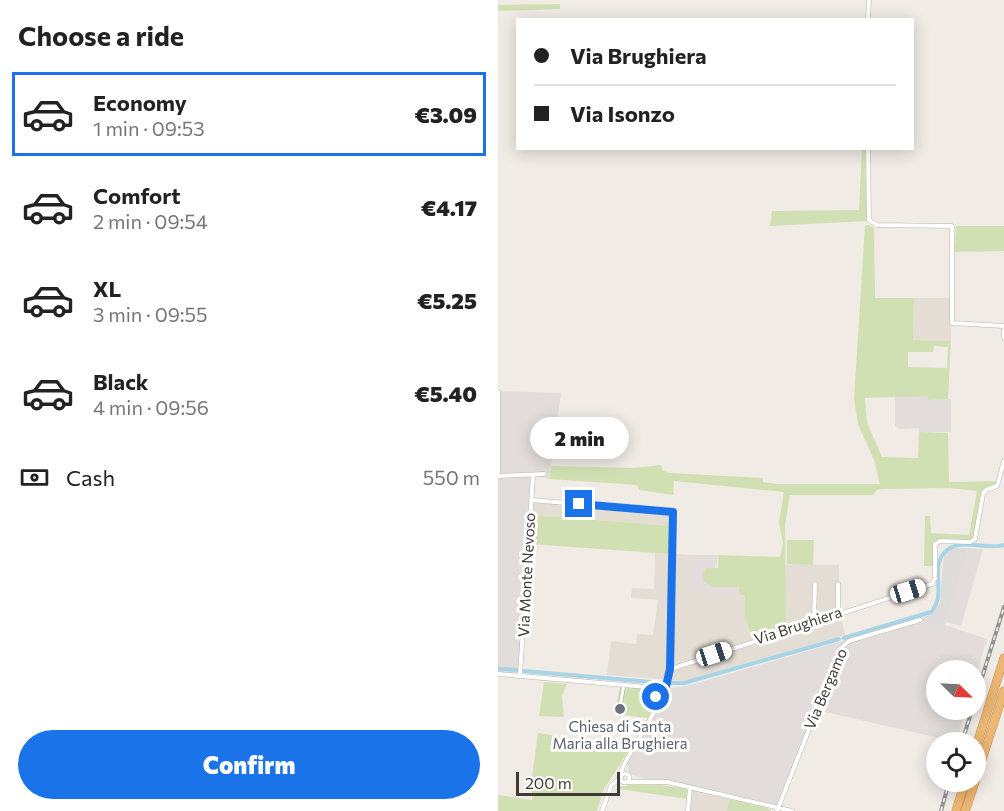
<!DOCTYPE html>
<html lang="en">
<head>
<meta charset="utf-8">
<style>
	:root { --surface:#fff; --page:#f6f6f6; --text:#222; --muted:#767676; --line:#e0e0e0; --accent:#1a73e8 }
	body { margin:0; font-family:Commissioner,sans-serif; background:var(--page); color:var(--text); height:100vh; display:flex; flex-direction:column; font-size:22px; white-space:nowrap }
	* { box-sizing:border-box; margin:0 }
	p { font-size:20px; color:var(--muted) }
	.icon { flex:none; width:33px; height:33px; fill:none; stroke:currentColor; stroke-width:2; stroke-linecap:round; stroke-linejoin:round }
	.map { position:relative; flex:1; overflow:hidden }
	.sheet { display:flex; flex-direction:column; background:var(--surface); width:498px }
	.sheet>* { flex:none }
	.top-card { position:absolute; left:18px; top:18px; width:398px; height:132px; border-radius:0px; box-shadow:0 3px 15px #0003; display:grid; align-content:center; height:132px; padding:0 18px; background:var(--surface) }
	.needle { width:39px; rotate:114deg }
	.fabs { position:absolute; left:428px; top:660px; display:grid; gap:12px }
	.fabs a { display:grid; place-items:center; width:60px; height:60px; border-radius:50%; background:var(--surface); box-shadow:0 3px 15px #0003; font-size:30px }
	.scale { position:absolute; left:18px; bottom:15px; width:104px; box-sizing:border-box; padding-left:6px; border:3px solid #423b35; border-top:0; font-size:16px; line-height:21px; white-space:nowrap; color:#423b35; -webkit-text-stroke:4px #fff; paint-order:stroke }
	.end { position:absolute; width:27px; height:27px; margin:-14px; border:8px solid #1a73e8; background:#fff; box-shadow:0 0 0 3px #fff }
	.from { border-radius:50% }
	.bubble { position:absolute; height:42px; border-radius:21px; background:var(--surface); box-shadow:0 3px 15px #0003; font-size:20px; font-weight:800; line-height:42px; text-align:center }
	.car { position:absolute; width:18px; height:36px; margin:-18px -9px; border-radius:8px; box-shadow:0 0 4px 2px #0007; background:linear-gradient(#fff 24%,#345 0 40%,#fff 0 76%,#345 0 86%,#fff 0) }
	.top-card b { display:flex; align-items:center; gap:21px; height:57px; font-size:22px }
	.top-card b+b { border-top:2px solid var(--line) }
	.top-card i { width:15px; height:15px; background:var(--text) }
	ul { padding:0; list-style:none }
	li { display:flex; align-items:center; gap:18px; height:84px; margin:0 12px 9px; padding:0 6px; border:3px solid transparent; border-radius:0px }
	li div { flex:1 }
	li b { display:block; font-size:22px }
	li em { font-style:normal; font-weight:800 }
	li.active { border-color:var(--accent) }
	li>.icon { width:54px; height:54px; stroke-width:1.5 }
	h2 { padding:0 18px; font-size:27px; line-height:72px }
	.pay { display:flex; align-items:center; gap:15px; height:66px; padding:0 18px; font-size:22px }
	.pay p { margin-inline-start:auto }
	.cta { display:flex; gap:12px; margin-top:auto; padding:12px 18px }
	.cta a { flex:1; height:69px; border-radius:36px; background:var(--accent); color:#fff; font-size:24px; font-weight:800; line-height:69px; text-align:center }
	main { display:flex; flex:1; min-height:0 }
	.map>svg:first-child { display:block }
</style>
</head>
<body>
<main>
<section class="sheet">
<h2>Choose a ride</h2>
<ul>
<li class="active"><svg class="icon" aria-label="car" viewBox="0 0 24 24"><path d="M5 17H2v-5l4-1 3-4h7l3 4 3 1v5h-3M9 17h6M6 11h13"/><circle cx="7" cy="17" r="2"/><circle cx="17" cy="17" r="2"/></svg><div><b>Economy</b><p>1 min · 09:53</p></div><em>€3.09</em></li>
<li><svg class="icon" aria-label="car" viewBox="0 0 24 24"><path d="M5 17H2v-5l4-1 3-4h7l3 4 3 1v5h-3M9 17h6M6 11h13"/><circle cx="7" cy="17" r="2"/><circle cx="17" cy="17" r="2"/></svg><div><b>Comfort</b><p>2 min · 09:54</p></div><em>€4.17</em></li>
<li><svg class="icon" aria-label="car" viewBox="0 0 24 24"><path d="M5 17H2v-5l4-1 3-4h7l3 4 3 1v5h-3M9 17h6M6 11h13"/><circle cx="7" cy="17" r="2"/><circle cx="17" cy="17" r="2"/></svg><div><b>XL</b><p>3 min · 09:55</p></div><em>€5.25</em></li>
<li><svg class="icon" aria-label="car" viewBox="0 0 24 24"><path d="M5 17H2v-5l4-1 3-4h7l3 4 3 1v5h-3M9 17h6M6 11h13"/><circle cx="7" cy="17" r="2"/><circle cx="17" cy="17" r="2"/></svg><div><b>Black</b><p>4 min · 09:56</p></div><em>€5.40</em></li>
</ul>
<div class="pay"><svg class="icon" aria-label="cash" viewBox="0 0 24 24"><path d="M3 7h18v10H3z"/><circle cx="12" cy="12" r="2"/></svg>Cash<p>550 m</p></div>
<div class="cta"><a>Confirm</a></div>
</section>
<div class="map">
<svg width="506" height="811" viewBox="0 0 506 811">
	<rect width="100%" height="100%" fill="#f0ebe5"/>
	<path fill="#e3ddd4" d="M416 298H453V341L415 340Z
		M33 500 175 512V526L32 515Z
		M157 553 194 555V594L264 564 341 565V610L338 614 343 617 347 635 187 681 109 675 113 641 138 644 139 634 155 635 160 600 133 598 134 588 156 589Z
		M191 789 231 799 229 811H189Z"/>
	<path fill="#e2ddda" d="M0 391 63 393 51 479 35 475 22 674 0 673Z
		M404 395 430 396V400L453 399V432H421V428L402 429 397 426V397Z
		M458 548 485 549 463 626 448 622 447 625 489 639 477 679V670H438V710H468L458 742 319 710 282 806 170 780 145 779 131 773 129 763 173 688 189 686 430 616 442 603 446 556 451 550Z
		M194 555H220L214 587 241 586 242 595 194 594Z"/>
	<path fill="#d1e0b2" fill-rule="evenodd" d="M62 4V9L0 11V5Z
		M364 149H367L369 221 272 226 274 211 361 210Z
		M371 225 376 228 377 298H416L415 340 453 341 450 399 430 400V396L367 398 369 423 384 457 420 458 421 432 450 433 451 482 499 481 498 485 487 490 474 541H439L435 566H426L427 516H432L433 533 471 535 479 491 451 488 385 489 379 490 375 495H292L287 525 288 625 253 636 247 615V595H242L241 587H214L206 582 205 574 209 568H220V555L282 557 285 544 281 523 286 492 176 481 175 495 141 490 139 485 51 479 53 466 136 468 163 465 165 471 172 473 265 478V482L280 484H382L376 460 360 424 356 399 367 226ZM436 346 450 347 449 368 410 367V352H435Z
		M458 226H506V251L457 252Z
		M35 515 174 526 173 554 33 544Z
		M289 540H316L315 565 289 564Z
		M46 682 69 684 64 696 66 717 41 716Z
		M122 687 140 688 150 692 155 704 150 718 117 714Z
		M40 733 133 747 105 791 99 811H0V795L34 800V777Z
		M132 785H162L191 789 190 799 120 789 116 792 120 787Z
		M231 799 269 808 274 811H229Z"/>
	<path fill="#dedcda" d="M469 548 446 627 422 621 437 610 442 603 446 556 455 549Z"/>
	<g fill="none" stroke-linecap="round" stroke-linejoin="round">
		<path stroke="#a7d4e7" stroke-width="4" d="M346 638 433 612C449 595 432 569 446 553 460 536 489 551 506 545
			M0 669 20 670
			M26 671 164 683
			M171 683H186L341 639"/>
		<defs>
			<path id="pedestrian" d="M122 706 126 684"/>
			<path id="minor" d="M370 20 371 0
				M370 148 371 220 379 225 454 226V323L506 326
				M506 330V338
				M0 476V392
				M0 476 46 474
				M33 500 175 512 173 669 166 692
				M340 613V584
				M316 621 317 584
				M173 669 434 584 437 578V544L442 541 472 542 477 539 485 494 488 490 499 486 506 461
				M0 674 160 688
				M22 675 35 475
				M155.5 693a5.5 5.5 0 1 1 11 0a5.5 5.5 0 1 1-11 0Z
				M122.5 778a4.5 4.5 0 1 1 9 0a4.5 4.5 0 1 1-9 0Z
				M123 775 125 766 165 697
				M128 782H169L294 811
				M104 811 113 786 123 777
				M190 811 192 787
				M279 811 343 648 351 641 422 620"/>
			<path id="motorway" d="M477 750 506 658
				M477 781 506 691
				M458 811 467 782
				M467 811 477 782"/>
		</defs>
		<use href="#pedestrian" stroke="#bdb5ac" stroke-width="4.5"/>
		<use href="#minor" stroke="#bdb5ac" stroke-width="5"/>
		<use href="#motorway" stroke="#ca8945" stroke-width="9"/>
		<use href="#pedestrian" stroke="#fff" stroke-width="3"/>
		<use href="#minor" stroke="#fff" stroke-width="4"/>
		<use href="#motorway" stroke="#ecb673" stroke-width="8"/>
		<defs>
			<path id="rail" d="M477 700 506 607
				M464 742 474 710
				M443 811 451 782"/>
		</defs>
		<use href="#rail" stroke="#939393" stroke-width="4"/>
		<use href="#rail" stroke="#fff" stroke-width="1.5" stroke-dasharray="4.5" stroke-linecap="butt"/>
	</g>
	<g fill="none" stroke-linecap="round" stroke-linejoin="round">
		<path stroke="#1a73e8" stroke-width="8" d="M81 504 175 512 172 669 166 695 162 698 158 697"/>
	</g>
	<circle fill="#6b7280" stroke="#fff" stroke-width="2" cx="122" cy="709" r="6"/>
	<g text-anchor="middle" stroke-width="6" stroke-linejoin="round" paint-order="stroke">
		<g font-size="15" fill="#423b35" stroke="#fff">
			<text transform="translate(29 575) rotate(-87)" y="5">Via Monte Nevoso</text>
			<text transform="translate(300 626) rotate(-18)" y="5">Via Brughiera</text>
			<text transform="translate(328 689) rotate(-67)" y="5">Via Bergamo</text>
		</g>
		<g font-size="15" fill="#5b616d" stroke="#fff">
			<text x="122" y="732">Chiesa di Santa<tspan x="122" dy="17">Maria alla Brughiera</tspan></text>
		</g>
	</g>
</svg>
<div class="fabs">
<a><svg class="needle" viewBox="-14 -14 28 28"><path d="M0-13l5 13h-10z" fill="#e53935"/><path d="M0 13l5-13h-10z" fill="#767676"/></svg></a>
<a><svg class="icon" aria-label="locate" viewBox="0 0 24 24"><circle cx="12" cy="12" r="6"/><path d="M12 2v4M12 18v4M2 12h4M18 12h4"/></svg></a>
</div>
<div class="scale">200 m</div>
<i class="end from" style="left:158px;top:697px"></i>
<i class="end" style="left:81px;top:504px"></i>
<div class="bubble" style="left:32px;top:417px;width:99px">2 min</div>
<i class="car" style="left:410px;top:591px;rotate:73deg"></i>
<i class="car" style="left:216px;top:654px;rotate:72deg"></i>
<div class="top-card">
<b><i class="from"></i>Via Brughiera</b>
<b><i></i>Via Isonzo</b>
</div>
</div>
</main>
</body>
</html>
